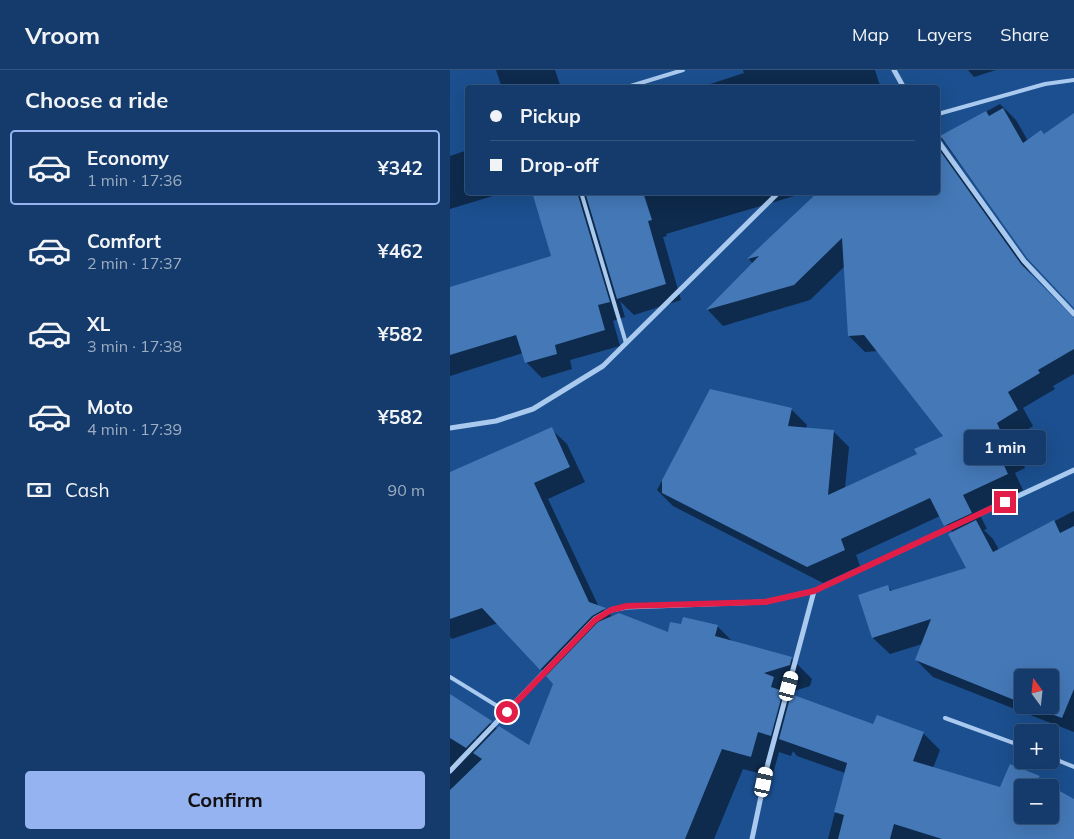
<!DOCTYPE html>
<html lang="en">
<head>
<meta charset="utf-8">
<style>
	:root { --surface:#143b6b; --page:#1d4271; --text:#f1f3f6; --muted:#9dadc1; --line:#33557e; --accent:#95b2f1 }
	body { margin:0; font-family:Mulish,sans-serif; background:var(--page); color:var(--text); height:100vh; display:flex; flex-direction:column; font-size:19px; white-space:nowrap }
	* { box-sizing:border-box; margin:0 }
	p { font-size:16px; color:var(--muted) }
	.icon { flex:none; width:28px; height:28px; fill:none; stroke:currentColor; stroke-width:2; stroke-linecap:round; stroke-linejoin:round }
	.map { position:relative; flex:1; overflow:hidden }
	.side { display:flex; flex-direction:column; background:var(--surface); width:450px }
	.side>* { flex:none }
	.guide { position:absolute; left:15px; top:15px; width:475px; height:110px; border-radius:5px; box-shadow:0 5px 20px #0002,0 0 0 1px var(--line); display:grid; align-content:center; height:110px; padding:0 25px; background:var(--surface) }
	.needle { width:32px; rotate:345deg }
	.buttons { position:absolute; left:564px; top:599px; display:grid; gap:10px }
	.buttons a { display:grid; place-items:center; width:45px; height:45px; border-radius:5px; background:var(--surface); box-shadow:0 5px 20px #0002,0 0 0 1px var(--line); font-size:25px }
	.end { position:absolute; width:22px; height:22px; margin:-11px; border:6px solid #e11d48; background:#fff; box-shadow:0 0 0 2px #fff }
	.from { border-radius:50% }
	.bubble { position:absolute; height:35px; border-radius:5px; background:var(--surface); box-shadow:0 5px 20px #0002,0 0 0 1px var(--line); font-size:16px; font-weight:700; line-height:35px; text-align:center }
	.car { position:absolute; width:15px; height:30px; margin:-15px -8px; border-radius:6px; box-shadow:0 0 4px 1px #0007; background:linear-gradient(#fff 24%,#345 0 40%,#fff 0 76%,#345 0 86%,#fff 0) }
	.guide b { display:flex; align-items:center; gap:18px; height:48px; font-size:19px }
	.guide b+b { border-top:1px solid var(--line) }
	.guide i { width:12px; height:12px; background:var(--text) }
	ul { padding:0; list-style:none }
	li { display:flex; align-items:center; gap:15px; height:75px; margin:0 10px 8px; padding:0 15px; border:2px solid transparent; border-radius:5px }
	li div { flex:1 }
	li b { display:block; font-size:19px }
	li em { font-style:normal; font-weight:700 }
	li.on { border-color:var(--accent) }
	li>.icon { width:45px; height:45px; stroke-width:1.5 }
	h2 { padding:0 25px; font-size:22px; line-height:60px }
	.pay { display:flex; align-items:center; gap:12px; height:55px; padding:0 25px; font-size:19px }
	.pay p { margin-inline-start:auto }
	.cta { display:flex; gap:10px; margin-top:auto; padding:10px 25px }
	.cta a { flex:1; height:58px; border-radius:5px; background:var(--accent); color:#111; font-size:20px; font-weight:700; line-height:58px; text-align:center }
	header { display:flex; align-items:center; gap:30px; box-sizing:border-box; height:70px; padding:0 25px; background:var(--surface); border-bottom:1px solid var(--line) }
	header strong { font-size:24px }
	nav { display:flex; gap:28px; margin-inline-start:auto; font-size:18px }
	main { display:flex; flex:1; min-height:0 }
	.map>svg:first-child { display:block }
</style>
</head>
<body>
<header>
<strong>Vroom</strong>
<nav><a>Map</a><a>Layers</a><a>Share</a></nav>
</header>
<main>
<section class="side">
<h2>Choose a ride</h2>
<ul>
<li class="on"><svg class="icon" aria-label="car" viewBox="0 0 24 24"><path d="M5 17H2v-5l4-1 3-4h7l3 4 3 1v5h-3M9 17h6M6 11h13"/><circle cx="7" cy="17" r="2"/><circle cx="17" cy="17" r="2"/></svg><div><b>Economy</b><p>1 min · 17:36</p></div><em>¥342</em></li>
<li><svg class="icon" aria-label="car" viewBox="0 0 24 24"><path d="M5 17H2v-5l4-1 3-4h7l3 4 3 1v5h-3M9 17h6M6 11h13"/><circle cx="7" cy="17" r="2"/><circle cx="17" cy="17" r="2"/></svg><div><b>Comfort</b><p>2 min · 17:37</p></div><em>¥462</em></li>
<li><svg class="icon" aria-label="car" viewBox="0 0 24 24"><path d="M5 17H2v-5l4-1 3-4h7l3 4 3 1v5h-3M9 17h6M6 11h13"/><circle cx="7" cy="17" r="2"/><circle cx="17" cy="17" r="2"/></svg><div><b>XL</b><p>3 min · 17:38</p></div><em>¥582</em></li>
<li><svg class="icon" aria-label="car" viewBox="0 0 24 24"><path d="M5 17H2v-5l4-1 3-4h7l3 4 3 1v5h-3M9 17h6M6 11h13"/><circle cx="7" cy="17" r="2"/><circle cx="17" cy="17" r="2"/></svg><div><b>Moto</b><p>4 min · 17:39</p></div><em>¥582</em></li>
</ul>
<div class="pay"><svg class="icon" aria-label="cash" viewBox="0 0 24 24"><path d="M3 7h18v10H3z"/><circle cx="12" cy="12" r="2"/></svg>Cash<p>90 m</p></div>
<div class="cta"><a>Confirm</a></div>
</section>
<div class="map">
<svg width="624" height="769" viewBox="0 0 624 769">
	<rect width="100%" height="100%" fill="#1b4f8f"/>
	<path fill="#0007" fill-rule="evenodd" d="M46 0H105L111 18H52Z
		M293 0H425L429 13 434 18H248L294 3Z
		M518 0H546L524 7Z
		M550 34 566 50 578 71 594 65 624 45V236L578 187 490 67Z
		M488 73 586 211 624 249V304L603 316 605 319 573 338 583 356 562 369 575 398 565 403 573 420 528 441 537 459 534 460 543 469 549 480 624 441V662L483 607 466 590 472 574 440 584 423 568 438 517 443 522 518 499 503 463 490 446 406 485 410 496 373 513 223 436 207 420 260 320 341 339 357 355 356 359 383 361 399 377 395 418 469 385 495 366 428 281 415 282 399 266 395 196 360 230 273 256 258 240 303 194 299 189 369 122H488ZM572 608H600V635H572Z
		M18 80V122H56L0 139V86Z
		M81 122H358L216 164 217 166 213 167 231 230 184 245 170 231 175 247 163 251 170 276 120 290 122 299 92 308 76 292 73 283 0 306V218L102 187 84 126Z
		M101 359 117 374 135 412 98 429 149 537 162 546 169 544 219 563 267 556 283 572 341 588 362 609 360 616 338 623 341 625 424 656 473 663 490 680 483 698 551 719 589 707 598 716 624 730V769H378L395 703 347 686 343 681 341 686 329 682 322 707 293 699 264 769H0V646L27 671 14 635 48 659 80 676 105 614 48 553 2 569 0 567V405ZM572 718H600V745H572Z"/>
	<path fill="#4478b7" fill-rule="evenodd" d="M553 38 573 73 591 60 594 64 624 43V238L577 188 492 68 488 67 536 41 539 46Z
		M488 78 571 194 624 248V279L588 300 590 303 558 322 568 340 547 353 560 382 550 387 558 404 513 425 522 443 494 456 480 428 391 469 395 480 357 497 212 423V410L260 319 342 338 338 356 384 360 378 425 467 384 464 379 493 366 414 265 398 266 392 168 344 215 256 240 309 186 297 189 368 122H488Z
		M82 122H127L160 232 148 235 155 260 105 275 107 284 75 293 66 265 0 285V217L101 186Z
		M135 122H193L202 150 198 151 216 214 167 229Z
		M102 357 120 397 84 413 139 532 156 538 142 546 90 600 32 538 0 549V402Z
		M526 450 543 482 604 450 610 463 624 456V619L612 648 577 635H600V608H572V633L465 590 481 549 422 568 408 525 438 515 440 521 516 498 498 464Z
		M169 543 218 562 220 552 231 554 233 547 268 555 265 566 342 587 340 595 314 603 324 607 321 617 333 621 321 666 308 662 301 687 272 679 235 769H0V720L32 689 23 683 49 656 79 675 103 614 96 606 148 552Z
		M0 624 42 651 16 678 0 668Z
		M341 624 423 654 427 645 474 662 463 691 550 717 560 694 590 706 588 709 624 729V769H492L444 754 440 769H388L394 745 384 742 397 693 329 669ZM572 718H600V745H572Z"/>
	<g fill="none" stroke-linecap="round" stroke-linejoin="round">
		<path stroke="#a9c9ee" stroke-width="4" d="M174 18 233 0
			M488 44 595 14 624 10
			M131 122 176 273
			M0 607 57 642
			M495 648 572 676
			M600 687 624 697"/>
		<path stroke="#a9c9ee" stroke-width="5" d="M444 0 454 18
			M488 71 574 191 624 244
			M0 358 46 351 83 339 153 296 329 122
			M0 701 145 549 161 540 177 537 315 532 364 521
			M302 769 318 693 364 521 624 400"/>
	</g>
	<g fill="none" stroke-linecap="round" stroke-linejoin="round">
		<path stroke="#e11d48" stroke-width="6" d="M57 642 145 550 161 540 177 536 315 532 364 521 555 432"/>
	</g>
</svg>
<div class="buttons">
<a><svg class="needle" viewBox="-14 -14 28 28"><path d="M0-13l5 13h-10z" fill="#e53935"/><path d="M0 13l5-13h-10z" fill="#9dadc1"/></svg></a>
<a>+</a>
<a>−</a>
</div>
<i class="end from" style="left:57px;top:642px"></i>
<i class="end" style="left:555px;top:432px"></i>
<div class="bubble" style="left:514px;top:360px;width:82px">1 min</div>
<i class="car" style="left:339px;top:616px;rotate:15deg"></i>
<i class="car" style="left:314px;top:712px;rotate:12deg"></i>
<div class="guide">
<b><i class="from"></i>Pickup</b>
<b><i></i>Drop-off</b>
</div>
</div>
</main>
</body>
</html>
